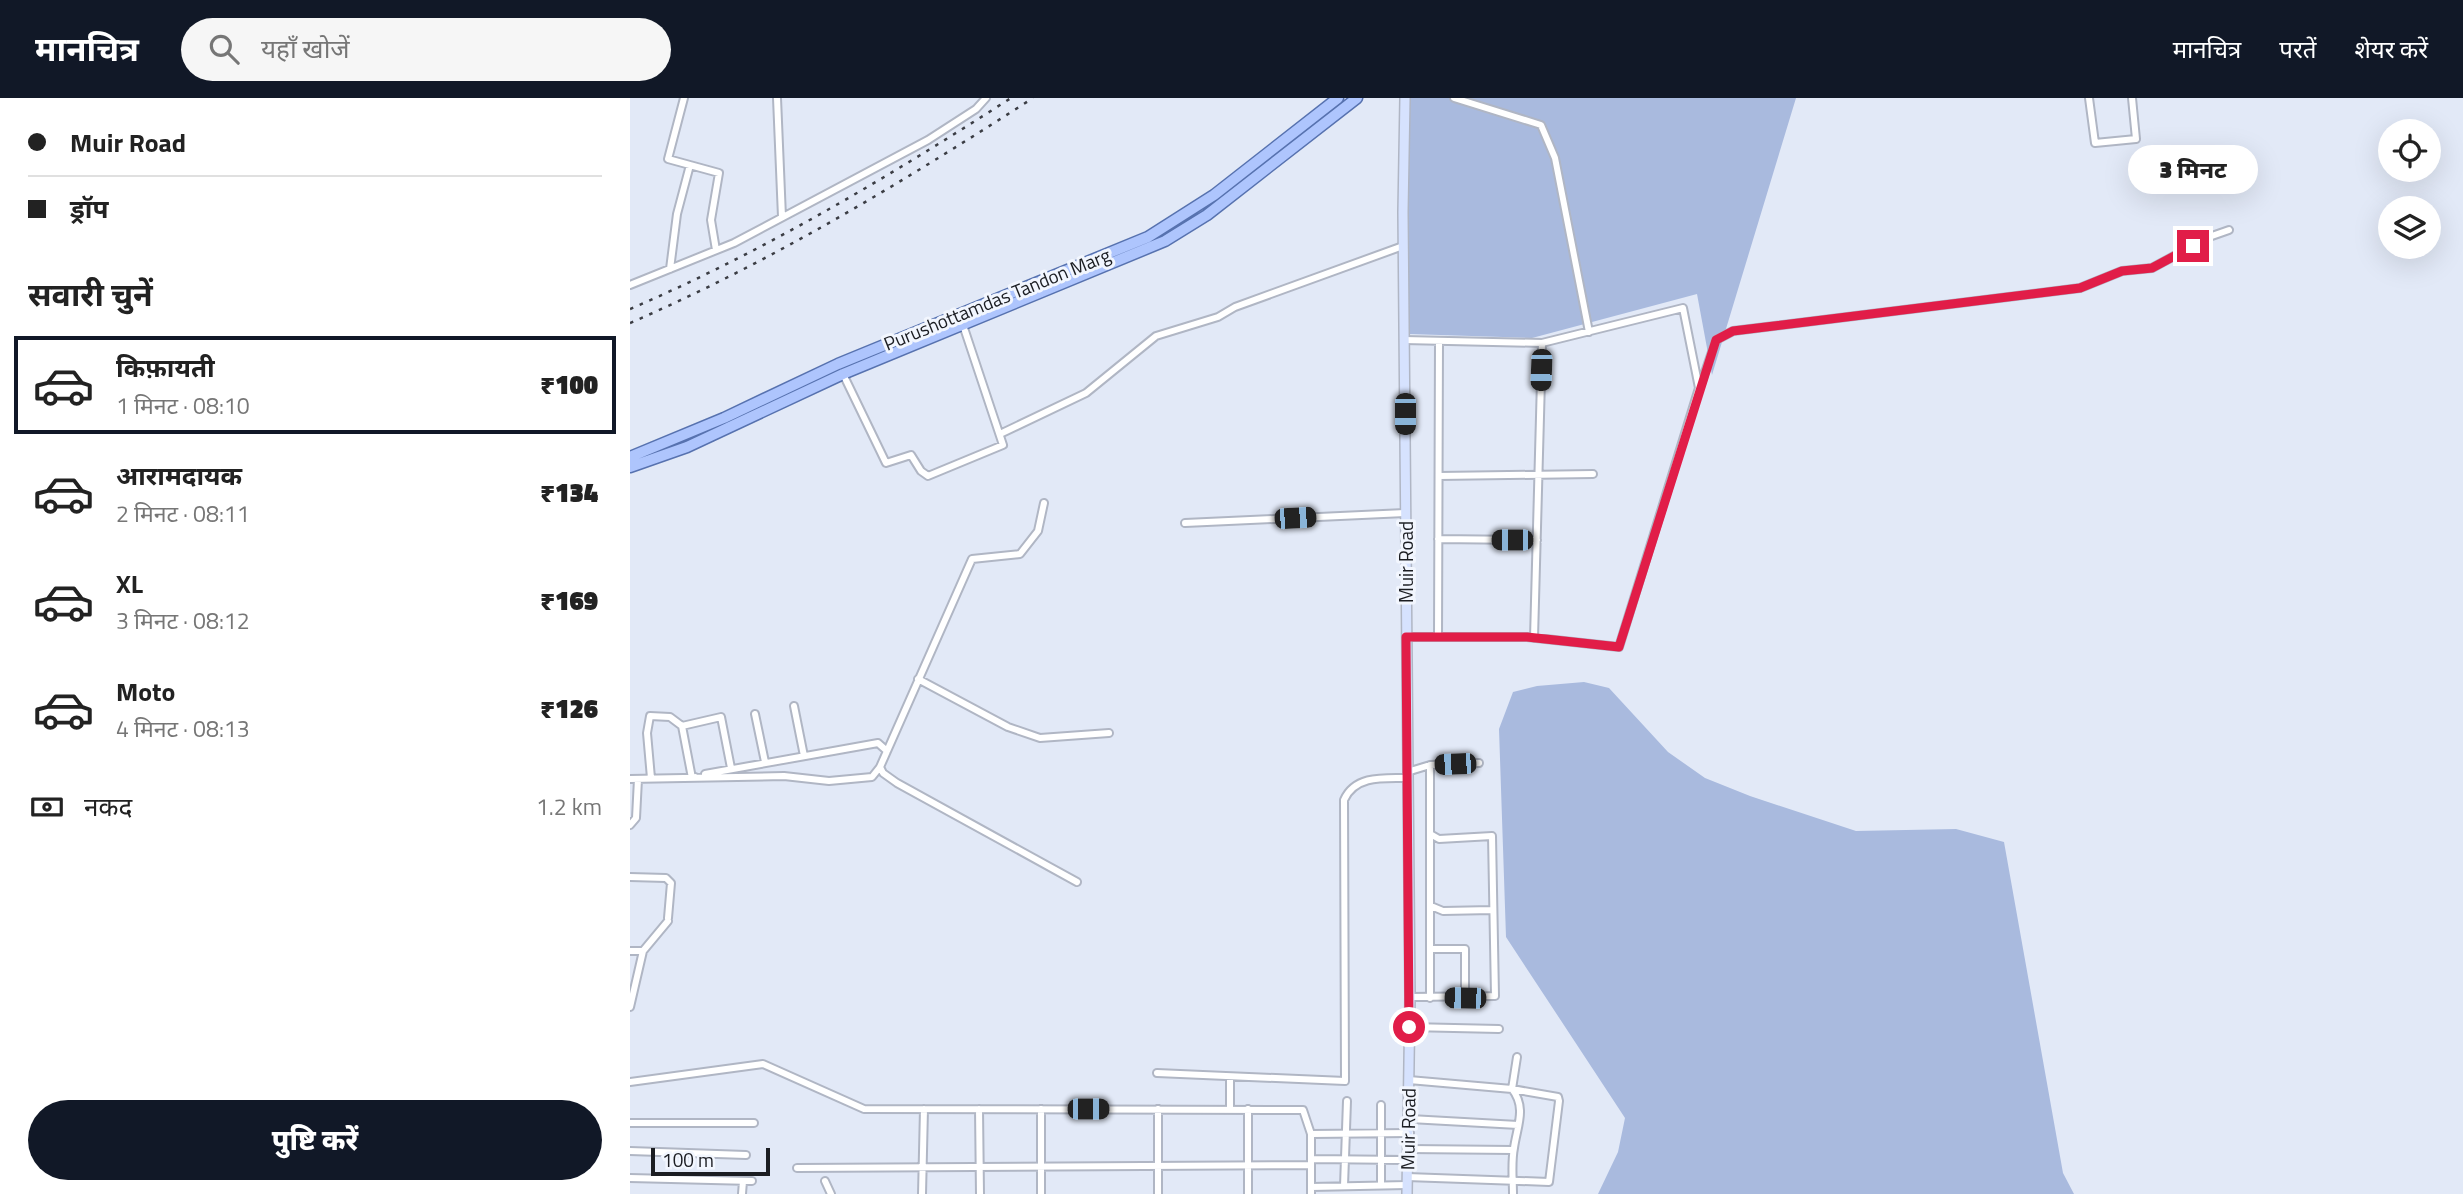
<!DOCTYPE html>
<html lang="hi">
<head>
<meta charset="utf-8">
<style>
	:root { --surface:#fff; --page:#f6f6f6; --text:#222; --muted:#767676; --line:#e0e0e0; --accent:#111827 }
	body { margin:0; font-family:"Titillium Web","Noto Sans Devanagari",sans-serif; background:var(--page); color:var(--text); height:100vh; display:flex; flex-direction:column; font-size:26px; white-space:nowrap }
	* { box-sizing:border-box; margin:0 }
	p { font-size:23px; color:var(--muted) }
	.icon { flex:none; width:38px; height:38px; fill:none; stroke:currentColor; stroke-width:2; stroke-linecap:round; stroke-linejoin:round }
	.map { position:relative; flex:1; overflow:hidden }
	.panel { display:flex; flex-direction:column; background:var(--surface); width:630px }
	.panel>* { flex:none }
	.hud { display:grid; align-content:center; height:154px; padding:0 28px; background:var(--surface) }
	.buttons { position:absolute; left:1748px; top:21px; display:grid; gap:14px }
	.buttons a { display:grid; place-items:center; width:63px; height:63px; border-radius:50%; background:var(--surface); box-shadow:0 7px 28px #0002; font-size:35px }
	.scale { position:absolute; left:21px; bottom:18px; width:119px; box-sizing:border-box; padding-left:7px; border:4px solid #1b1d22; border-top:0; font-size:19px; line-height:24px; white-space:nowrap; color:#1b1d22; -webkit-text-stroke:5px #f2f6fe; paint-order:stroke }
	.end { position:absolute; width:32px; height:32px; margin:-16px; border:9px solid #e11d48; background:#fff; box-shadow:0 0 0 4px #fff }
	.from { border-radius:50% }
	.bubble { position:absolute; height:49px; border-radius:24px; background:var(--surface); box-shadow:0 7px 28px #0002; font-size:23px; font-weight:800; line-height:49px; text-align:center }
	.car { position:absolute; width:21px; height:42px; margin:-21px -10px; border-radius:9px; box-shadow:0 0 5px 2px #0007; background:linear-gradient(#222 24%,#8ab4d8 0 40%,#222 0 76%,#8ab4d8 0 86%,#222 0) }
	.hud b { display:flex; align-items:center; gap:24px; height:66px; font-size:26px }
	.hud b+b { border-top:2px solid var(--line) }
	.hud i { width:18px; height:18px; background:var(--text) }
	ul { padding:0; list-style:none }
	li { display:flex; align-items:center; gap:21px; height:98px; margin:0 14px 10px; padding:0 14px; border:4px solid transparent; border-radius:0px }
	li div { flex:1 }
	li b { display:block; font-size:26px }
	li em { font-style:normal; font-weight:800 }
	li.on { border-color:var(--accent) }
	li>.icon { width:63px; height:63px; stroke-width:1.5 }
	h2 { padding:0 28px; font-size:32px; line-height:84px }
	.pay { display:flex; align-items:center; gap:18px; height:77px; padding:0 28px; font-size:26px }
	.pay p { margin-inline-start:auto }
	.action { display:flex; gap:14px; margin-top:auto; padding:14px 28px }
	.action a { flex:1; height:80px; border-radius:42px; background:var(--accent); color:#fff; font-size:28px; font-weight:800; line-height:80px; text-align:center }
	header { display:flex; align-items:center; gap:42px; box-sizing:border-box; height:98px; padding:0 35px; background:var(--accent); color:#fff }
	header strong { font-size:33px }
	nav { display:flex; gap:38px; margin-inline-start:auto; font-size:24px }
	.search { width:490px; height:63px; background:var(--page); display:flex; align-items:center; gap:18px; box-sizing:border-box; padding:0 24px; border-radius:38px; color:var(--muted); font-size:26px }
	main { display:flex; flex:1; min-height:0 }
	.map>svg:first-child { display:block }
</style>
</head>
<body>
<header>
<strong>मानचित्र</strong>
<div class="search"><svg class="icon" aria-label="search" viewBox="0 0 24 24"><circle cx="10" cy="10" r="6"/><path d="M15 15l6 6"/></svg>यहाँ खोजें</div>
<nav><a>मानचित्र</a><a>परतें</a><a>शेयर करें</a></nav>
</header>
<main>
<section class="panel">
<div class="hud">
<b><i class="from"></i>Muir Road</b>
<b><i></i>ड्रॉप</b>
</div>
<h2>सवारी चुनें</h2>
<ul>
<li class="on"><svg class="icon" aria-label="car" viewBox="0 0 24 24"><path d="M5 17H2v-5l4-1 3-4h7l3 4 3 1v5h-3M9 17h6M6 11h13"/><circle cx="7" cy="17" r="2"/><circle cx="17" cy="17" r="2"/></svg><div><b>किफ़ायती</b><p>1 मिनट · 08:10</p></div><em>₹100</em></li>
<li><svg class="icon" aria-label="car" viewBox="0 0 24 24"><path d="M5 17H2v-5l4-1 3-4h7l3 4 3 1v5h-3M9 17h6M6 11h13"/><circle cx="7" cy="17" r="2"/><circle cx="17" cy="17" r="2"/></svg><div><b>आरामदायक</b><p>2 मिनट · 08:11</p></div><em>₹134</em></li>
<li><svg class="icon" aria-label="car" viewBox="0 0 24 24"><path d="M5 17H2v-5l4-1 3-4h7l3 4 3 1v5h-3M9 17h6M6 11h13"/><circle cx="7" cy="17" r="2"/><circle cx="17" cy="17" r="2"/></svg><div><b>XL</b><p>3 मिनट · 08:12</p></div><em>₹169</em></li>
<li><svg class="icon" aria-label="car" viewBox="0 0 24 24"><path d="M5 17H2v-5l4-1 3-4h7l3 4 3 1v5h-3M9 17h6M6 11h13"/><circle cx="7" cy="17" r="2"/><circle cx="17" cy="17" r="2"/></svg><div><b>Moto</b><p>4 मिनट · 08:13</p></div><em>₹126</em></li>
</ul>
<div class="pay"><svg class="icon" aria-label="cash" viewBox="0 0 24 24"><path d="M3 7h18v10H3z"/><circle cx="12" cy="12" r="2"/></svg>नकद<p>1.2 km</p></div>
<div class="action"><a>पुष्टि करें</a></div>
</section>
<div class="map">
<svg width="1833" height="1096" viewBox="0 0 1833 1096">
	<rect width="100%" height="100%" fill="#e2e9f7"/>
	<path fill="#a9bade" d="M776 0H1166L1082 277 1067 196 902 240 779 236Z
		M954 584 979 590 1038 654 1075 680 1120 698 1226 733 1326 731 1374 744 1433 1075 1444 1096H968L988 1054 995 1020 876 839 869 631 883 594 907 588Z"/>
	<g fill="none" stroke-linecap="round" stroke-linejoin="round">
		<defs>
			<path id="minor" d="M54 0 38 61 89 75 81 122 86 152
				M147 0 152 119
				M824 0 911 27 925 60 959 234
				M1459 0 1465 45 1506 41 1502 0
				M40 171 47 116 60 67
				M0 187 104 145 298 42 346 11 356 0
				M774 242 912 245 1053 210 1069 290 989 549 897 539H776
				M213 276 256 365 281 357 291 373 298 378 373 347 333 227
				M1070 289 1086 242 1103 233 1450 190 1492 173 1522 170 1579 139 1599 132
				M370 336 456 295 526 238 588 219 605 209 773 148
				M809 378 963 376
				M555 425 775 415
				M808 441 907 442
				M808 539 809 243
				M904 540 912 245
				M288 581 378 629 410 640 479 635
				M164 608 174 658
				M125 616 135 664
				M250 669 253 675 267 685 447 784
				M777 674 800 667 849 665
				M75 676 248 645 257 653
				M65 679 62 680 52 628 91 619 101 670
				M21 680 17 635 20 618 40 619 52 628
				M0 681 154 678 199 683 242 679 250 669 342 461 390 456 408 433 414 405
				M0 727 6 720 8 681
				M0 779 36 780 41 785 38 820
				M801 808 813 813 862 812
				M800 851H835V900
				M0 853H13
				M780 899 865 898 862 738 809 741 802 737
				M800 900V667
				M0 909 13 853 38 823
				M779 929 869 931
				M527 975 715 983 714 702C725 677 754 680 777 680
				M779 982 882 991C897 1010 887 1028 884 1050 881 1065 883 1081 883 1096
				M0 984 133 966 234 1011 673 1012 681 1036
				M751 1007V1087
				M349 1011 350 1096
				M528 1011V1096
				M600 1011V979
				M780 1021 888 1027
				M0 1025H124
				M778 1051 883 1052
				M0 1053 116 1057
				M681 1061 777 1062
				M167 1070 681 1067
				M777 1079 919 1084 929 1003 928 999 882 991 887 959
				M0 1080 122 1083
				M195 1083 201 1096
				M714 1088 717 1003
				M681 1089 777 1087
				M112 1096 113 1083
				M292 1096 294 1011
				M411 1096V1011
				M618 1096V1011
				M681 1096V1036L780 1035"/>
			<path id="secondary" d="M775 0 773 114 780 899 777 1096"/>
			<path id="primary" d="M0 359 94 320 208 266 518 139 584 97 708 0
				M0 369 57 349 213 276 535 143 577 117 727 0"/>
		</defs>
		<use href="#minor" stroke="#b0b6c4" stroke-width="10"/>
		<use href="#secondary" stroke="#b0b6c4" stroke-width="12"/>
		<use href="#primary" stroke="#5772af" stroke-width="13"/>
		<use href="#minor" stroke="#fff" stroke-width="6"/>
		<use href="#secondary" stroke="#d6e2fe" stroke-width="9"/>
		<use href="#primary" stroke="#aec5fd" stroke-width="10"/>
		<path stroke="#3b3d44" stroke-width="2.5" stroke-dasharray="3.5 7" stroke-linecap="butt" d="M0 211C135 153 258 79 381 0
			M0 225C143 163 271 85 403 0"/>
	</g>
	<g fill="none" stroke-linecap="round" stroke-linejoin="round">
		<path stroke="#e11d48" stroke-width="9" d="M779 929 776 539H897L989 549 1086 242 1103 233 1450 190 1492 173 1522 170 1563 148"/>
	</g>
	<g text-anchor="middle" stroke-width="6" stroke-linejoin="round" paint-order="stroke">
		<g font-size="19" fill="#1b1d22" stroke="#f2f6fe">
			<text transform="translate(367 201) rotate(-22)" y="7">Purushottamdas Tandon Marg</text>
			<text transform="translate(776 464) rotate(-90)" y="7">Muir Road</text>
			<text transform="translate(778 1031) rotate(-89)" y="7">Muir Road</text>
		</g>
	</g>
</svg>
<div class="buttons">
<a><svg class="icon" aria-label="locate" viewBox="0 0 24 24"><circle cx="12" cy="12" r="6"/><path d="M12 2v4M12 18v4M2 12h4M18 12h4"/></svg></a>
<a><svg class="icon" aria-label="layers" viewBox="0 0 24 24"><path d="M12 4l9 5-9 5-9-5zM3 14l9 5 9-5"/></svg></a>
</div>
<div class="scale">100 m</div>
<i class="end from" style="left:779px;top:929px"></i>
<i class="end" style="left:1563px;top:148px"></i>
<div class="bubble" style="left:1498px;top:47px;width:130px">3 मिनट</div>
<i class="car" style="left:911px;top:272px;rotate:182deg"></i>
<i class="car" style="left:775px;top:316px;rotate:180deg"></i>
<i class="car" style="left:665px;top:420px;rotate:87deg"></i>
<i class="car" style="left:882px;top:442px;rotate:270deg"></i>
<i class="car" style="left:825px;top:666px;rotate:268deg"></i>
<i class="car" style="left:835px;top:900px;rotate:271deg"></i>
<i class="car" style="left:458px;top:1011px;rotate:90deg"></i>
</div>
</main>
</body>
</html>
